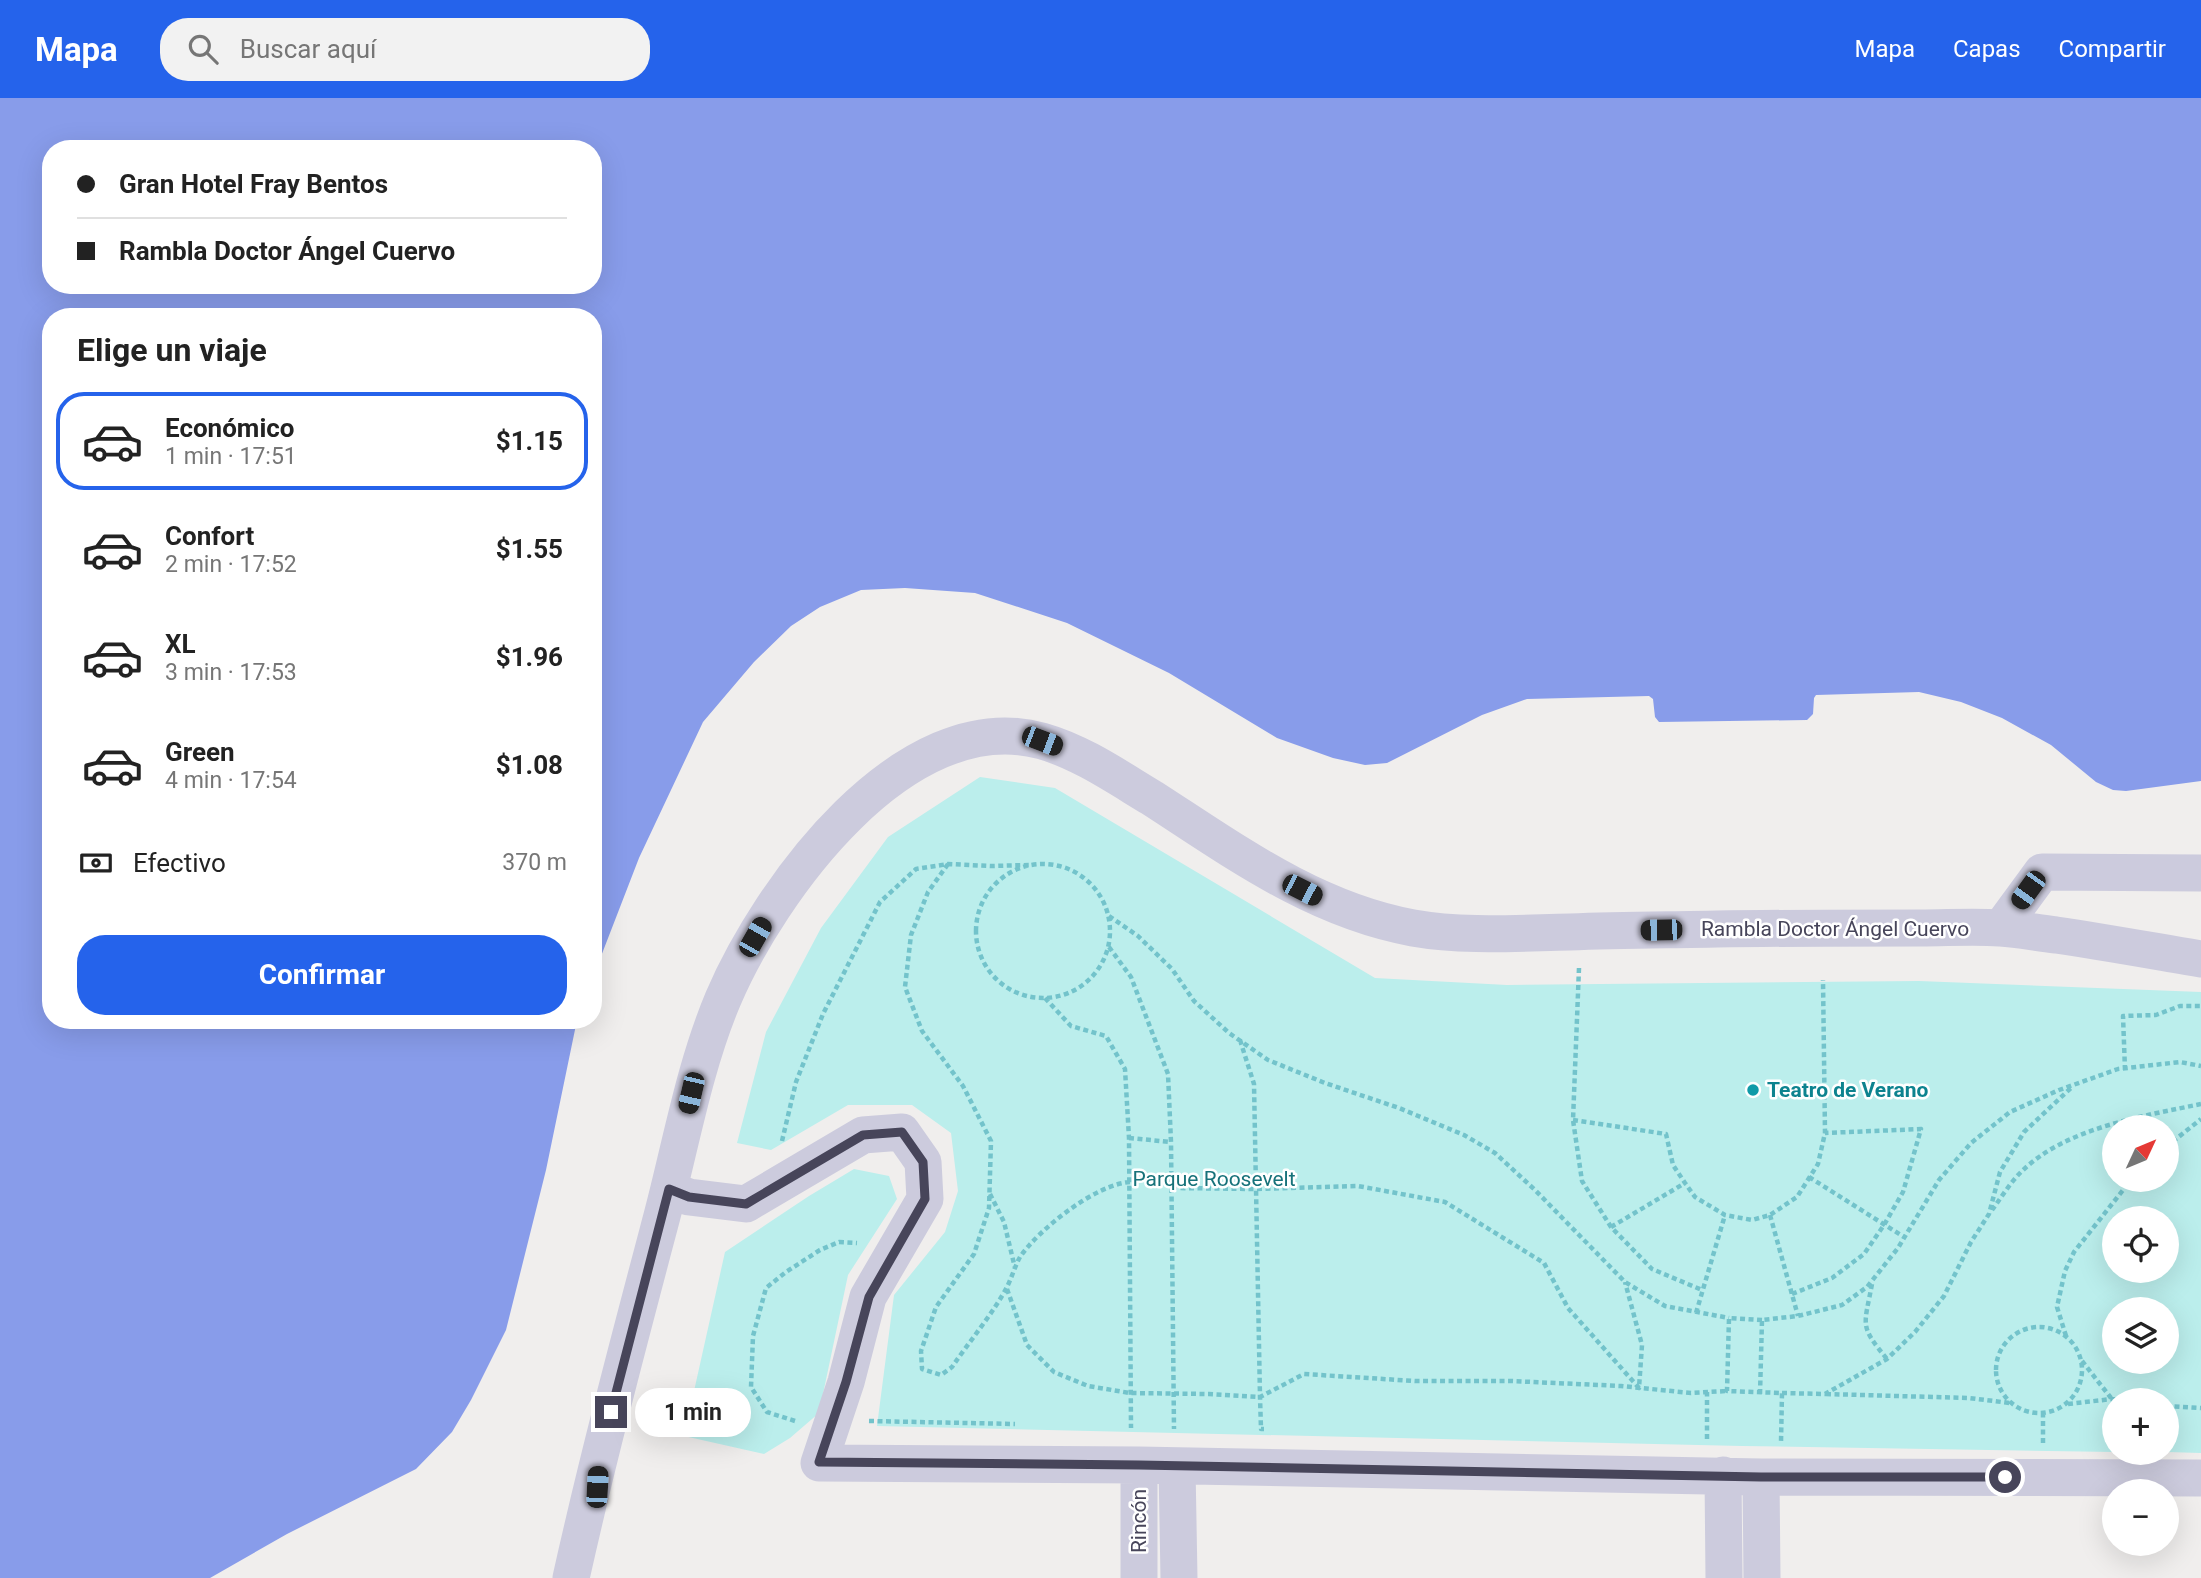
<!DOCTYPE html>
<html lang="es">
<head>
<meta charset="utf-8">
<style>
	:root { --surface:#fff; --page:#f2f2f2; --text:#222; --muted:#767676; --line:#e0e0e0; --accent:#2563eb }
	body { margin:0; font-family:Roboto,sans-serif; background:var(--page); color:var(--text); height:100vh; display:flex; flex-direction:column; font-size:26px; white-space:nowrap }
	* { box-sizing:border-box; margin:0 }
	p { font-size:23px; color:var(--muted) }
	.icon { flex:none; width:38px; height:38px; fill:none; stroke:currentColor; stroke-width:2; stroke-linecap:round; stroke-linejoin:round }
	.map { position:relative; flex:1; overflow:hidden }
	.details { position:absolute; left:42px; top:210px; width:560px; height:721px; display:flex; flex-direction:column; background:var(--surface); border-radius:28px; box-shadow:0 7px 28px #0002 }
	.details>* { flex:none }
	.banner { position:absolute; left:42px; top:42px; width:560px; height:154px; border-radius:28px; box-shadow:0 7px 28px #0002; display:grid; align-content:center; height:154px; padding:0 35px; background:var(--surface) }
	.needle { width:46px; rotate:46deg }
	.buttons { position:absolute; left:2102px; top:1017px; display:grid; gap:14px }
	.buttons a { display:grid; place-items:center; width:77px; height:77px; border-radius:50%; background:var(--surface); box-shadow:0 7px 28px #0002; font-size:35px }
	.end { position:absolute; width:32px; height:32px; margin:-16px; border:9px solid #47455a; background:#fff; box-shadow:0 0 0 4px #fff }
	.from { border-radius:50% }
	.bubble { position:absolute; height:49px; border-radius:24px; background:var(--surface); box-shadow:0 7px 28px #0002; font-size:23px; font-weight:700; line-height:49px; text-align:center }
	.car { position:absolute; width:21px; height:42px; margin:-21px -10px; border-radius:9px; box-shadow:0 0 5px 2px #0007; background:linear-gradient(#222 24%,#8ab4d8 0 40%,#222 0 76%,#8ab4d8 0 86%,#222 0) }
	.banner b { display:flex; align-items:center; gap:24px; height:66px; font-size:26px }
	.banner b+b { border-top:2px solid var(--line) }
	.banner i { width:18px; height:18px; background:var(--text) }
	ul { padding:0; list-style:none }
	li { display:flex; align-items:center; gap:21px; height:98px; margin:0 14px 10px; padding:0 21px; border:4px solid transparent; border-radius:28px }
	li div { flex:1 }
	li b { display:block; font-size:26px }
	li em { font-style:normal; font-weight:700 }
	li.active { border-color:var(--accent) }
	li>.icon { width:63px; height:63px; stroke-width:1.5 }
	h2 { padding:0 35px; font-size:32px; line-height:84px }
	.pay { display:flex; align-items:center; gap:18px; height:77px; padding:0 35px; font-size:26px }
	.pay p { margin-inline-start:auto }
	.cta { display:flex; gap:14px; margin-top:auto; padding:14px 35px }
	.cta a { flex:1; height:80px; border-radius:28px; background:var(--accent); color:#fff; font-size:28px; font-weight:700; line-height:80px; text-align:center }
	header { display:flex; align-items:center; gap:42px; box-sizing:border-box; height:98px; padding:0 35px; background:var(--accent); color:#fff }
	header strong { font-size:33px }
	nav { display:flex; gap:38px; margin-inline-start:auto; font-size:24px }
	.search { width:490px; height:63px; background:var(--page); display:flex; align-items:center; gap:18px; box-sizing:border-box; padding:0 24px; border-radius:28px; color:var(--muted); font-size:26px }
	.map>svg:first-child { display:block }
</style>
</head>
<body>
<header>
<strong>Mapa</strong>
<div class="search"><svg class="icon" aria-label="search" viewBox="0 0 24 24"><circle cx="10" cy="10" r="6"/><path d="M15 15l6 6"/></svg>Buscar aquí</div>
<nav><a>Mapa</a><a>Capas</a><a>Compartir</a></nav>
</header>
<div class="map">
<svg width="2201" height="1480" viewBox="0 0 2201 1480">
	<rect width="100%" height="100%" fill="#f0eeed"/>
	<path fill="#bbeeec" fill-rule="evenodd" d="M980 679 1055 690 1375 880 1507 887 1919 883 2201 894V1355L2167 1354 2166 1302H2114V1354L1742 1348 877 1328 894 1197 945 1134 958 1093 951 1035 912 1007H848L771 1052 737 1045 766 934 821 830 888 739ZM2114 1029H2166V1082H2114ZM2114 1120H2166V1172H2114ZM2114 1211H2166V1264H2114Z
		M854 1071 889 1078 897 1101 848 1177 819 1315 790 1340 764 1356 684 1338 725 1154 809 1098Z"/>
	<path fill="#889cea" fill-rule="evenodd" d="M0 0H2201V683L2126 693 2113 692 2096 684 2051 647 2002 620 1961 604 1919 594 1816 597 1814 600 1813 616 1807 622 1659 624 1655 619 1653 601 1649 598 1527 601 1482 617 1387 665 1365 667 1333 660 1277 640 1169 575 1067 525 975 495 905 490 861 492 820 509 791 528 754 564 703 624 639 760 593 879V219H51V922H577L546 1072 506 1232 471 1302 452 1334 416 1371 287 1436 210 1480H0ZM51 51H593V187H51Z"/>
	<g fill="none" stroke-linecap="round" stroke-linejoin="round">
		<path stroke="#73c3cb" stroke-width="4.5" stroke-dasharray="5 3.5" stroke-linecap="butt" d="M948 766 928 794 911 837 905 889 922 933 963 988 991 1043 989 1110 974 1156 936 1209 921 1253 922 1271 941 1277 952 1269C969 1244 994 1214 1007 1189 1012 1179 1015 1168 1020 1159 1039 1131 1096 1086 1130 1084
			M976 833a67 67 0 1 1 134 0a67 67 0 1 1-134 0Z
			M1109 818 1138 838 1172 871 1194 903 1229 935 1268 962 1325 985 1399 1010 1464 1037 1495 1055 1535 1092 1625 1184 1665 1208 1729 1220
			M1109 849 1131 879 1168 976 1171 1044 1174 1331
			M1579 870 1573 1022 1582 1083 1611 1129 1652 1171 1702 1192
			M1045 900 1071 928 1106 938 1125 971 1129 1040 1131 1330
			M1240 942 1254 986 1260 1299 1261 1331H1264
			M2125 972 2123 918 2156 917 2180 908H2201
			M1573 1022 1666 1036 1673 1067 1685 1085 1695 1099 1725 1117 1752 1122 1770 1117 1797 1099 1818 1066 1825 1035 1823 882
			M1129 1040 1171 1044
			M782 1043 796 984 823 916 880 804 916 771 948 766 990 768 1030 767
			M2166 1049 2201 1021
			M1809 1079 1904 1139
			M1172 1090 1255 1091 1358 1088 1445 1104 1544 1165 1568 1210 1639 1290 1642 1247 1625 1184
			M990 1096 1004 1124 1015 1170
			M1992 1112C2001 1100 2010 1085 2021 1074 2065 1030 2143 1018 2201 1006
			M1770 1117 1798 1218
			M1611 1129 1685 1085
			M1872 1186C1864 1229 1859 1227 1887 1261
			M1007 1191 1027 1247 1054 1274 1088 1288 1130 1295 1209 1296 1260 1299 1304 1276 1415 1283H1511L1621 1288 1691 1295 1727 1293
			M1792 1196 1832 1180 1864 1156 1884 1127 1903 1094 1921 1031 1825 1035
			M1696 1215 1725 1117
			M1762 1222 1729 1220 1727 1293 1782 1295 1781 1344
			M1996 1272a43 43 0 1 1 86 0a43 43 0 1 1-86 0Z
			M2066 1238 2057 1209 2065 1173 2074 1154 2131 1082
			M2082 1263 2111 1300
			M1782 1295 1825 1296 1887 1261 1915 1234 1944 1198 1971 1144 1989 1116 2000 1074 2024 1034 2073 988
			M1760 1296 1762 1222 1798 1218 1842 1207 1867 1189 1898 1150 1939 1082 1971 1045 2010 1014 2059 992 2118 971 2180 964 2201 968
			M1826 1296 1969 1300 2010 1305
			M2068 1306 2112 1301 2119 1302
			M2166 1308 2201 1310
			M795 1323 767 1314 751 1289 753 1238 766 1190 786 1174 820 1152 839 1144 857 1145
			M869 1323 1015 1326
			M1707 1341V1294
			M2043 1345V1315"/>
		<path stroke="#cccbdd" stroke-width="37" d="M2001 830 2042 774 2201 775
			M669 1092 689 1099 746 1106 863 1037 902 1034 923 1064 925 1101 868 1199 846 1284 819 1365 1139 1367 1761 1379 2201 1380
			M1139 1367V1480
			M1177 1368 1179 1480
			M1723 1377 1724 1480
			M1761 1379 1762 1480
			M571 1480C598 1359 630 1239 662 1118 681 1046 694 970 723 901 769 793 904 605 1042 643 1081 654 1117 679 1152 700 1234 753 1314 812 1413 830 1464 839 1518 835 1570 834 1619 832 1668 832 1717 831 1785 830 1853 830 1921 830 1947 830 1974 828 2000 830 2019 831 2037 835 2056 837 2104 844 2153 853 2201 861"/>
	</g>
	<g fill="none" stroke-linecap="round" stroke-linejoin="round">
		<path stroke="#47455a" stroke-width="9" d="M611 1314 669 1091 689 1099 746 1106 863 1037 902 1034 923 1064 925 1101 869 1199 846 1284 819 1364 1139 1367 1761 1379H2005"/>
	</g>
	<circle fill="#0f9aa8" stroke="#fff" stroke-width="2.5" cx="1753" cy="992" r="7"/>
	<g text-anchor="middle" stroke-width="5" stroke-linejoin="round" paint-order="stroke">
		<g font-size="21" fill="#47455a" stroke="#fff">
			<text x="1835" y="838">Rambla Doctor Ángel Cuervo</text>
			<text transform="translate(1139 1423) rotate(-90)" y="7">Rincón</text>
		</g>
		<g font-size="21" font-weight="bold" fill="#0d838f" stroke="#fff" text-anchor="start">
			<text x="1767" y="999">Teatro de Verano</text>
		</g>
		<g font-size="21" fill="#17727a" stroke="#fff">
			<text x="1214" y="1088">Parque Roosevelt</text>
		</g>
	</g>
</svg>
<div class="buttons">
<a><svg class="needle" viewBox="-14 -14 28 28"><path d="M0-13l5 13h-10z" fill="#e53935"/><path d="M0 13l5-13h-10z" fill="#767676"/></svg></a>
<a><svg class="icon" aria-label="locate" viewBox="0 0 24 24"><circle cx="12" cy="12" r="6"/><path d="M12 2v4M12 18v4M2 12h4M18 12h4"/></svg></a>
<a><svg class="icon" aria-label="layers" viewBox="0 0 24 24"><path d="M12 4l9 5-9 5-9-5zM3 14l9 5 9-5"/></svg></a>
<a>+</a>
<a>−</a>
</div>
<i class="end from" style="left:2005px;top:1379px"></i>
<i class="end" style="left:611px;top:1314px"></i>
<div class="bubble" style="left:635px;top:1290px;width:116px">1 min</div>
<i class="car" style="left:1042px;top:643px;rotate:111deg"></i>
<i class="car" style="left:1302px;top:792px;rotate:117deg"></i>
<i class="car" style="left:2028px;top:792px;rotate:216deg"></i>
<i class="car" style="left:1661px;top:832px;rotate:269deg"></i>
<i class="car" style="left:755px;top:839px;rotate:30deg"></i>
<i class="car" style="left:691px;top:995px;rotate:193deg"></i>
<i class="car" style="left:597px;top:1389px;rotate:3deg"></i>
<div class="banner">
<b><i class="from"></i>Gran Hotel Fray Bentos</b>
<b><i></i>Rambla Doctor Ángel Cuervo</b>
</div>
<section class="details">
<h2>Elige un viaje</h2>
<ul>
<li class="active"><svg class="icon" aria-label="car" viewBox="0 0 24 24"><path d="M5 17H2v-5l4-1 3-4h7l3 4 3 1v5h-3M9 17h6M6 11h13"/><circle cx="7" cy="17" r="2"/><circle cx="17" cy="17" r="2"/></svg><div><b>Económico</b><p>1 min · 17:51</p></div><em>$1.15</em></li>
<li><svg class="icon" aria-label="car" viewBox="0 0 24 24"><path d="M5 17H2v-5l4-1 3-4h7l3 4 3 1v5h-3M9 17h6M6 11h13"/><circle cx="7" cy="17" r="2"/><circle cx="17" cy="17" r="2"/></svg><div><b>Confort</b><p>2 min · 17:52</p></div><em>$1.55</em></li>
<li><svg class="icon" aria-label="car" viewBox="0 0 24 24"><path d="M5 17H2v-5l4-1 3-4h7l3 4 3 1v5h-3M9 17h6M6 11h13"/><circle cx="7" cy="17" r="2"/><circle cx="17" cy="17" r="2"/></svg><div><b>XL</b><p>3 min · 17:53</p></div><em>$1.96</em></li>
<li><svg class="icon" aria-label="car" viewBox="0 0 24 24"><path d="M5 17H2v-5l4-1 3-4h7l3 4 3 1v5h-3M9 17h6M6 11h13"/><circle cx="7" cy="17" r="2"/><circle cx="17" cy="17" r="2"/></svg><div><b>Green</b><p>4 min · 17:54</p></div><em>$1.08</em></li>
</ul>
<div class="pay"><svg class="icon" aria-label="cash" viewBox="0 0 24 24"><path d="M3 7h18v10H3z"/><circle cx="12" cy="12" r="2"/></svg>Efectivo<p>370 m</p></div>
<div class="cta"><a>Confirmar</a></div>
</section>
</div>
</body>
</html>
